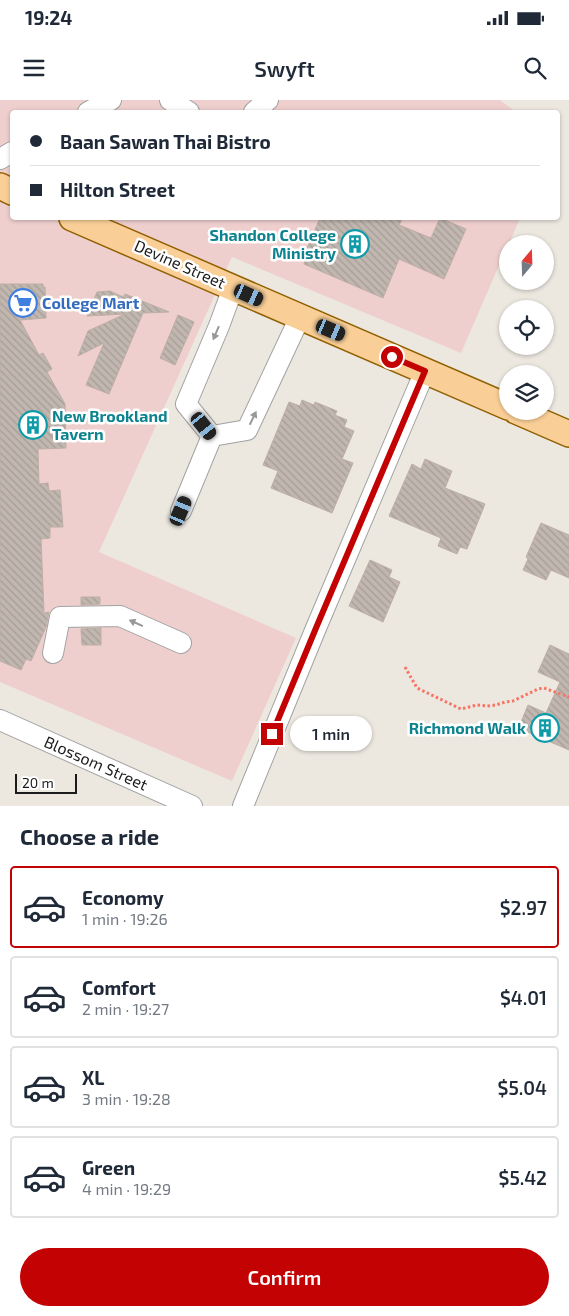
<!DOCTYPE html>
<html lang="en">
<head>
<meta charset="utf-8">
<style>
	:root { --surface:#fff; --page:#f2f2f3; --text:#1f2937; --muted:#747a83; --line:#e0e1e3; --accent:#c30203 }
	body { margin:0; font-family:"Exo 2",sans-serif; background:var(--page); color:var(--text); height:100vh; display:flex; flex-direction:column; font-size:19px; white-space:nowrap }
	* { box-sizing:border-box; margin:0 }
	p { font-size:16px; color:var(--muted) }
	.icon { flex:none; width:28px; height:28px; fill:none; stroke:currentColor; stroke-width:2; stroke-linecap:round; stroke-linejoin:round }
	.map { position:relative; height:706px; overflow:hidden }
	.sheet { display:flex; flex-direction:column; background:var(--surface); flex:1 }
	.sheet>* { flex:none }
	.hud { position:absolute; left:10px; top:10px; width:550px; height:110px; border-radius:5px; box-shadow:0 1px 4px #0004; display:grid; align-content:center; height:110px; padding:0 20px; background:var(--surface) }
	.needle { width:32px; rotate:19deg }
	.tools { position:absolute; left:499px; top:135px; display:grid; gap:10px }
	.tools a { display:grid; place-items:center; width:55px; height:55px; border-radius:50%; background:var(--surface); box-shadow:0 1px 4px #0004; font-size:25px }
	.scale { position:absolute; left:15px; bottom:12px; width:62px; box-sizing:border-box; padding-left:5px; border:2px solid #1b1b1b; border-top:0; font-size:14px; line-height:18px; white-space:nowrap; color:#1b1b1b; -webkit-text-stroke:4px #fff; paint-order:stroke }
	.end { position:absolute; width:22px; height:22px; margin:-11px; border:6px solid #c30203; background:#fff; box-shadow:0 0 0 2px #fff }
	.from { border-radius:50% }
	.bubble { position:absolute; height:35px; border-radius:18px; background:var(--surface); box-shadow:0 1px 4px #0004; font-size:16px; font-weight:600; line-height:35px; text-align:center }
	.car { position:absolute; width:15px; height:30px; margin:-15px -8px; border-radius:6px; box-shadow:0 0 4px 1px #0007; background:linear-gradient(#222 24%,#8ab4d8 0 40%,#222 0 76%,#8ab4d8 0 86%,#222 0) }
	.hud b { display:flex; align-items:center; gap:18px; height:48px; font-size:19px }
	.hud b+b { border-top:1px solid var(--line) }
	.hud i { width:12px; height:12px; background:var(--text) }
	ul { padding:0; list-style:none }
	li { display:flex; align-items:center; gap:15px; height:82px; margin:0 10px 8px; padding:0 10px; border:2px solid var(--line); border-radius:5px }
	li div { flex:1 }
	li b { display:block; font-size:19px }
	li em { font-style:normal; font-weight:600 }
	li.on { border-color:var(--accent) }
	li>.icon { width:45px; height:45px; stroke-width:1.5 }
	h2 { padding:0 20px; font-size:22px; line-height:60px }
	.primary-button { display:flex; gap:10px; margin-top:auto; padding:10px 20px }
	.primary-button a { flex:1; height:58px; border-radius:30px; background:var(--accent); color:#fff; font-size:20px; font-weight:600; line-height:58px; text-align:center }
	.status { display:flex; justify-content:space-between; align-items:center; height:35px; padding:0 25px; background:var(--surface); direction:ltr }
	.status svg { height:14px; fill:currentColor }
	header { display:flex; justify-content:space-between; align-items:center; height:65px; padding:0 20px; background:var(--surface); font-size:22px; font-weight:600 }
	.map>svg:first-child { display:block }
</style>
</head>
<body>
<div class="status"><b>19:24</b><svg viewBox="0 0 49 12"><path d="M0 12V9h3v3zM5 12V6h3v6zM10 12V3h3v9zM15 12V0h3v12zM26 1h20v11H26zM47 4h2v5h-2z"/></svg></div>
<header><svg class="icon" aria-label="menu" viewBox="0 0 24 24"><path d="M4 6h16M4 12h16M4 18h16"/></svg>Swyft<svg class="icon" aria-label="search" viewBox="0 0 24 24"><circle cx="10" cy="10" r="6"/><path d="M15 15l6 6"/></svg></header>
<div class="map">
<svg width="569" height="706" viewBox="0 0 569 706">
	<defs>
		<pattern id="building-back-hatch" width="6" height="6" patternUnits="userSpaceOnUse" patternTransform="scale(1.25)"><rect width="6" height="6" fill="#c1b7b0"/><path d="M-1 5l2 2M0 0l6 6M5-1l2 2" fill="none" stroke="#a59d97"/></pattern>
	</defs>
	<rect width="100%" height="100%" fill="#ece8e0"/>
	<path fill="#eecfce" d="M0 0H500L516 12H12V118H520L509 144H508L507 147 461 253 232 157 99 452 296 538 232 681 0 582Z"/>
	<path fill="url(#building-back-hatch)" stroke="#beaea3" d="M320 118H403L399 125 431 138 440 118 466 129 444 179 399 159 383 198 304 164 305 161 302 160Z
		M0 184H43V187H45L46 218 20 220 39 255 43 253 52 269 47 272 65 304 66 348 38 349 39 384 48 383 49 391 60 390 63 427H50V438L41 439 44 513 49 512 46 527 31 561 26 559 21 570 0 561Z
		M110 191 123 197 125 194 169 212 143 213 109 294 86 285 104 243 78 256 88 231 125 214 87 216 97 192Z
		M178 215 194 222 175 265 160 258Z
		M302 300 314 305 315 302 337 311 335 315 347 320 344 327 354 331 342 359 353 363 332 413 271 388 278 371 263 365 289 302 300 306Z
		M425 359 452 371 445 388 485 404 467 449 460 447 457 454 438 446 441 438 389 416 412 364 421 369Z
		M541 423 569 435V478L551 470 546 480 523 470 528 459 526 457Z
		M370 460 392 470 389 477 400 482 383 522 349 506Z
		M81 497H100V504L81 505Z
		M101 528V545H82L81 529Z
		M550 545 569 554V650L523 630 524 629 519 627 528 605 546 613 560 582 538 572Z"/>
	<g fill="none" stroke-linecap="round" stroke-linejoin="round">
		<defs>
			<path id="minor" d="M170 0 189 12
				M88 12 111 0
				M254 12 268 0
				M0 59 12 52
				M212 336 186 304 219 226 233 188
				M212 336 247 330 300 217
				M181 411 212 336
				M53 553 60 517 120 516 181 543
				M0 620 192 706
				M243 706 316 528 425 271"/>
			<path id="major" d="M0 86 12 92
				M72 118 508 307
				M516 311 569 334"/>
		</defs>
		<use href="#minor" stroke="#a2a2a2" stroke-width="22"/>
		<use href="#major" stroke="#906002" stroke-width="28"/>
		<path stroke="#f87465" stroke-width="3" stroke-dasharray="2.5 2.5" stroke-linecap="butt" d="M405 567 417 588 461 609 477 605 487 606 496 605 505 602 513 601 538 589 544 588 569 597"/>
		<use href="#minor" stroke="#fff" stroke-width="20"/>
		<use href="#major" stroke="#facf97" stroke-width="25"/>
	</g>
	<defs><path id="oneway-solid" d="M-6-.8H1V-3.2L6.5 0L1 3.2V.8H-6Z" transform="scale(1.25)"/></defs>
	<g fill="#989898">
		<use href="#oneway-solid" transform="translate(216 233) rotate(113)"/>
		<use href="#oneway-solid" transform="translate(253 318) rotate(-64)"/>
		<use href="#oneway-solid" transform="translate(136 523) rotate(-156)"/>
	</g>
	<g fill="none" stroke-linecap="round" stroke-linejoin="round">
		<path stroke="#c30203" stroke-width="6" d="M272 634 316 528 425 271 392 257"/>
	</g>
	<defs>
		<symbol id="building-ring" viewBox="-11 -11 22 22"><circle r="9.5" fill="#fff" stroke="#0f9aa8" stroke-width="1.5"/><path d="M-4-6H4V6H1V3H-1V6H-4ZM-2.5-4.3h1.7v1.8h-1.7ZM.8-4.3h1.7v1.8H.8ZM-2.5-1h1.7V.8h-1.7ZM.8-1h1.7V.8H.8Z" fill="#0f9aa8"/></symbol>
		<symbol id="supermarket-ring" viewBox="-11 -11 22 22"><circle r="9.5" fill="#fff" stroke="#3f7fe0" stroke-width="1.5"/><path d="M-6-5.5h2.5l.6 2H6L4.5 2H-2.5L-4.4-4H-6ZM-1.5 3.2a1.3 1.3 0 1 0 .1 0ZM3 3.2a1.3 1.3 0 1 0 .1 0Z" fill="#3f7fe0"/></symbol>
	</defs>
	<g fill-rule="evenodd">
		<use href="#building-ring" x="339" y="128" width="32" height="32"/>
		<use href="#supermarket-ring" x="7" y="187" width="32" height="32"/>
		<use href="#building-ring" x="17" y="309" width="32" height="32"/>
		<use href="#building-ring" x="529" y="612" width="32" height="32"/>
	</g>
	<g text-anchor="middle" stroke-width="5" stroke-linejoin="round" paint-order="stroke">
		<g font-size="16" font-weight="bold" fill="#0d838f" stroke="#fff" text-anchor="end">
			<text x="336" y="141">Shandon College<tspan x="336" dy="18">Ministry</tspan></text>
			<text x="52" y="322" text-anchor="start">New Brookland<tspan x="52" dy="18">Tavern</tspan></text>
			<text x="526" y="634">Richmond Walk</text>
		</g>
		<g font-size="16" fill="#1b1b1b" stroke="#fff">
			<text transform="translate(180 164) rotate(24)" y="6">Devine Street</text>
			<text transform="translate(96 663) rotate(24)" y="6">Blossom Street</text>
		</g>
		<g font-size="16" font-weight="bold" fill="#366cbe" stroke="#fff" text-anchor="start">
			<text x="42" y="209">College Mart</text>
		</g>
	</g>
</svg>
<div class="tools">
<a><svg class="needle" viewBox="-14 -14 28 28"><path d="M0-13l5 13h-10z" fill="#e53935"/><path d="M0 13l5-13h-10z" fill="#747a83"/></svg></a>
<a><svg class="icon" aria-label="locate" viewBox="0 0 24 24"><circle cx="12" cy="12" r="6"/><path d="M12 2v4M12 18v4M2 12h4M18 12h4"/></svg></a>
<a><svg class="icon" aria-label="layers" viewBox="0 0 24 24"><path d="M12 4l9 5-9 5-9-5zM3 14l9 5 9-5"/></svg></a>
</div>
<div class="scale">20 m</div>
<i class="end from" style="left:392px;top:257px"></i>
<i class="end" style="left:272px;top:634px"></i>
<div class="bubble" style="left:290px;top:616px;width:82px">1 min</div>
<i class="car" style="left:249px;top:195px;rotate:114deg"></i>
<i class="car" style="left:331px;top:230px;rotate:113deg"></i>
<i class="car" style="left:204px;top:326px;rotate:141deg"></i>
<i class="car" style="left:181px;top:411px;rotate:23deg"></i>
<div class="hud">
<b><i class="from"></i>Baan Sawan Thai Bistro</b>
<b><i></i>Hilton Street</b>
</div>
</div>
<section class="sheet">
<h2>Choose a ride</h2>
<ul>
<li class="on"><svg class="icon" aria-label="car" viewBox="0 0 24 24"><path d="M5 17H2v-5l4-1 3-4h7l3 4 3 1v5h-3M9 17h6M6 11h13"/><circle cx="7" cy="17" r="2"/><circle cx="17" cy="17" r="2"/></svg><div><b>Economy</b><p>1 min · 19:26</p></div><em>$2.97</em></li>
<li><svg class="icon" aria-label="car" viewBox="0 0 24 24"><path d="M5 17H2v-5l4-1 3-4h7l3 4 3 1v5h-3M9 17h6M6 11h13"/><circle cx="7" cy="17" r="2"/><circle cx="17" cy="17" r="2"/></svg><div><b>Comfort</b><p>2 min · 19:27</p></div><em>$4.01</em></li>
<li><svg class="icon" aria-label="car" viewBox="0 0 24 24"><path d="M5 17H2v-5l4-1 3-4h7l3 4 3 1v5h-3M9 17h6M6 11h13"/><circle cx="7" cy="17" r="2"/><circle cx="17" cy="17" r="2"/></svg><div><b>XL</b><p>3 min · 19:28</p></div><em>$5.04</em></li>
<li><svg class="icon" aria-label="car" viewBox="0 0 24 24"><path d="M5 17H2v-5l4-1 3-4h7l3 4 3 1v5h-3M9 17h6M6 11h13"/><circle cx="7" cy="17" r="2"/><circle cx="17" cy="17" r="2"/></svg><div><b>Green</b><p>4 min · 19:29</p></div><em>$5.42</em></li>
</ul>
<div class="primary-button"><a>Confirm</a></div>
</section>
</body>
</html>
